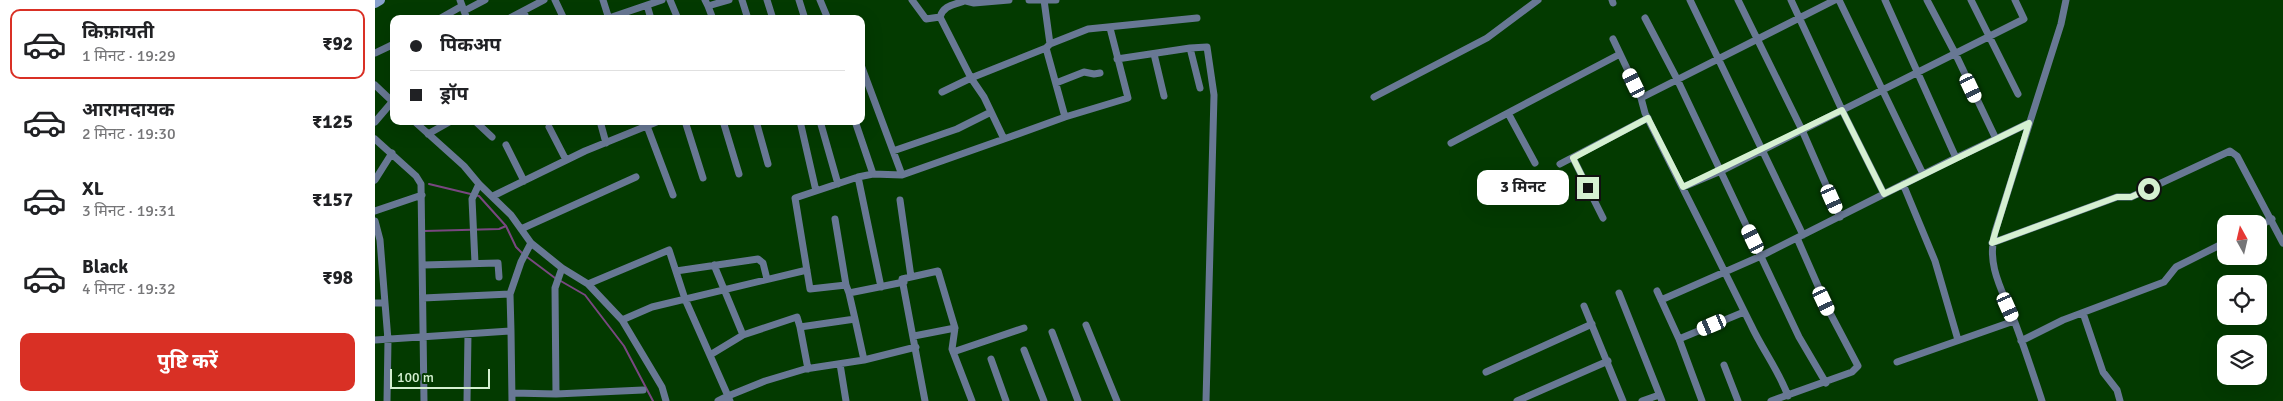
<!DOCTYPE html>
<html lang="hi">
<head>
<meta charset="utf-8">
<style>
	:root { --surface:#fff; --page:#f2f2f2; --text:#202124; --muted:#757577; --line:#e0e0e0; --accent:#d93025 }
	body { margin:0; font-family:Signika,"Noto Sans Devanagari",sans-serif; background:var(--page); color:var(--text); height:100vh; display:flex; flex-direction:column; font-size:19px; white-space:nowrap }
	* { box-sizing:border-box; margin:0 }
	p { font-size:16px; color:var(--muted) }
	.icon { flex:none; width:28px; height:28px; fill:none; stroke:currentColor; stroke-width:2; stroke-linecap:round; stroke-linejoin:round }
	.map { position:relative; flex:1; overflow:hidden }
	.panel { display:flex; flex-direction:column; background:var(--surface); width:375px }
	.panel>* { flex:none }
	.guide { position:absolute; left:15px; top:15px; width:475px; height:110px; border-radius:10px; box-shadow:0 5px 20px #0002; display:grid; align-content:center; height:110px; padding:0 20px; background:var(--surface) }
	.needle { width:32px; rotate:352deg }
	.controls { position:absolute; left:1842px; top:215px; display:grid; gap:10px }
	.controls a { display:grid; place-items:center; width:50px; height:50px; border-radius:10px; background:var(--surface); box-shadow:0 5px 20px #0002; font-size:25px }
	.scale { position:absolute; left:15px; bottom:12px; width:100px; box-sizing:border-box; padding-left:5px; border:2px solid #d5f0d1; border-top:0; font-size:14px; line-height:18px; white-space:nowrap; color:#d5f0d1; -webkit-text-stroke:4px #033a00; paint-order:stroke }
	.end { position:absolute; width:22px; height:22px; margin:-11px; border:6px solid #d5f0d1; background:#111; box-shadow:0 0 0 2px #111 }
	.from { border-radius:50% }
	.bubble { position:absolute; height:35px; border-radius:10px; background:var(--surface); box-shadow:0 5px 20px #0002; font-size:16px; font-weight:700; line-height:35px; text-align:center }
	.car { position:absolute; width:15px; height:30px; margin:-15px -8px; border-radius:6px; box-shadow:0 0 4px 1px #0007; background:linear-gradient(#fff 24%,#345 0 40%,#fff 0 76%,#345 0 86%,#fff 0) }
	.guide b { display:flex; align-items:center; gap:18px; height:48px; font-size:19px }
	.guide b+b { border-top:1px solid var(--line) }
	.guide i { width:12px; height:12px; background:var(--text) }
	ul { padding:9px 0 0; list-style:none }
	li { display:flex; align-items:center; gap:15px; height:70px; margin:0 10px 8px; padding:0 10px; border:2px solid transparent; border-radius:10px }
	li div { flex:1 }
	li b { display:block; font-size:19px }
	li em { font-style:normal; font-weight:700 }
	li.on { border-color:var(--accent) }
	li>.icon { width:45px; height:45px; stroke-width:1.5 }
	.primary-button { display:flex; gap:10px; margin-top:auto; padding:10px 20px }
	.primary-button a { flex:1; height:58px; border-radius:10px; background:var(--accent); color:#fff; font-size:20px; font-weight:700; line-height:58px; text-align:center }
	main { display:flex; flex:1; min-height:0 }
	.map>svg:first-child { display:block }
</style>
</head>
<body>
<main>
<section class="panel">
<ul>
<li class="on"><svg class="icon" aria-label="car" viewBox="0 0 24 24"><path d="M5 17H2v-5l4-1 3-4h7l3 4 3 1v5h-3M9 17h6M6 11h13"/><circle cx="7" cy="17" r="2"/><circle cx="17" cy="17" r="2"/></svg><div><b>किफ़ायती</b><p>1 मिनट · 19:29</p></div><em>₹92</em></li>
<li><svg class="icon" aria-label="car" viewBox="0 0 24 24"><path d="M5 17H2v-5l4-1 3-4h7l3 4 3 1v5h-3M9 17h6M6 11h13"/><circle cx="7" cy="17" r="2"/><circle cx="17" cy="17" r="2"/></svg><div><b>आरामदायक</b><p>2 मिनट · 19:30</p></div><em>₹125</em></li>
<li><svg class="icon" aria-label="car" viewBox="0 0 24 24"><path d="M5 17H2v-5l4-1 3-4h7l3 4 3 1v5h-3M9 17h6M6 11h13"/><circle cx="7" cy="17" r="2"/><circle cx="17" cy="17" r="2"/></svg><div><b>XL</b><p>3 मिनट · 19:31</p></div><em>₹157</em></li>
<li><svg class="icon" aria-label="car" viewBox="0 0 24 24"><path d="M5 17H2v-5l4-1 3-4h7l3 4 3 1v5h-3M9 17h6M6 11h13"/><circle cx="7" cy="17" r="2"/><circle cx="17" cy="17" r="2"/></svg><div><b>Black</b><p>4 मिनट · 19:32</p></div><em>₹98</em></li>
</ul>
<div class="primary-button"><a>पुष्टि करें</a></div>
</section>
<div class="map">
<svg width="1908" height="401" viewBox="0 0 1908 401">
	<rect width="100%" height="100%" fill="#033a00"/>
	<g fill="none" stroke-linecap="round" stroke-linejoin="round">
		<path stroke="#794780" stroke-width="2" d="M54 184 104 196 131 226 141 247 148 254
			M49 231 124 229 131 226
			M152 257 180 278
			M184 280 210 295 249 346 278 401"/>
		<path stroke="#687894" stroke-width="7" d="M85 0 92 19
			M180 0 189 19
			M228 0 234 19
			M295 0 303 19
			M330 0 333 6 354 0
			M367 0 373 19
			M392 0 398 19
			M424 0 430 19
			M445 0 453 19
			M537 0 551 19 565 17 596 78 671 48 675 44 669 0
			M654 0H681
			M1237 0 1238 3
			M1315 0 1428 235
			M1363 0 1427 130 1465 217
			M1464 0 1548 174
			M1510 0 1581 158 1621 139 1580 53 1552 0
			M1596 0 1643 94
			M591 1 599 3 634 0
			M272 5 276 19
			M333 6 338 19
			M89 11 110 0
			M149 11 151 19
			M565 17C569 4 581 5 591 0
			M234 18 287 0
			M1270 18 1302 79 1424 337 1451 383
			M64 19 87 6
			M133 19 169 0
			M1238 39 1266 98
			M675 44 713 29 822 18
			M671 48 690 117
			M815 48 832 47 839 95 831 401
			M0 53 19 44
			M779 54 789 96
			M742 59 815 48 825 88
			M486 65 527 175
			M681 83 709 72 719 74 725 73
			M0 85 19 103
			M999 97 1112 38 1163 0
			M1133 113 1160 163
			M39 121 89 166 104 184 136 215 156 243 187 268 213 284 247 320 287 387 291 401
			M100 121 117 137
			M225 121 231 143
			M310 121 328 178
			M348 121 364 174
			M381 121 393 164
			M425 121 441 191 420 198 435 289 471 285 474 293 529 282
			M445 121 463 184
			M480 121 498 174
			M0 122 17 102
			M272 126 298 195
			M174 127 191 160
			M53 134 76 121
			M0 139 41 176 46 184 49 401
			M629 139 690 117 753 98 735 28
			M1621 139 1654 123
			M1076 143 1245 54
			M131 145 149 181
			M518 151 582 129 616 112
			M1198 158 1228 218
			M1185 164 1273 118
			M483 177 498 174 527 175 629 139 609 97 596 78 567 92
			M0 180 17 153
			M1528 184 1560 261 1583 340
			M1308 187 1346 171 1649 19 1640 0
			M441 191 483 177 506 287
			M1509 194 1581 158
			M118 196 210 151 284 121
			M525 200 536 277
			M0 211 47 195
			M460 219 471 285
			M0 221 5 240 10 303H0
			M1884 226 1897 219
			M146 229 261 177
			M1617 243 1742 197H1756L1855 151 1862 156 1908 243
			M100 263 97 199 104 184
			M48 265 123 263 124 277
			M339 265 368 335 422 317 425 327 480 319 489 360 541 347
			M301 271 383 259 388 263 392 279
			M213 284 294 250 310 299 353 396 390 381 430 369 489 360
			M1282 291 1304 339 1327 401
			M474 293 480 319
			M1244 293 1287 401
			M48 298 135 294
			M1286 300 1386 256 1509 194 1467 110 1416 0
			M10 303 13 340 12 401
			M1209 306 1248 401
			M1708 313 1728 372 1742 390 1745 401
			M247 320 277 307 432 270
			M711 325 742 401
			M425 327 433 369
			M136 331 135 294 146 262 156 243
			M677 332 703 401
			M539 336 580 328 577 349 597 401
			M1304 339 1369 312
			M0 340 136 331 137 401
			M1646 341 1688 320 1789 282 1801 267 1851 242
			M649 350 669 401
			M578 352 649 328
			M335 355 368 335
			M616 359 631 401
			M1522 362 1639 321
			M465 364 471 401
			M1349 365 1363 401
			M1111 372 1217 324
			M138 393 181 394 268 390
			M181 394 180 288 187 268
			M1413 396C1404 371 1387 349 1376 325 1341 254 1306 184 1270 113L1266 98 1460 0
			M92 401 93 334
			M343 401 353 396 355 401
			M550 401 527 279 563 271 580 328
			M1142 401 1233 361
			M1267 401 1284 395
			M1396 401 1477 372 1483 366 1454 311 1422 238
			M1667 401C1658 374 1649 346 1639 320 1627 290 1611 265 1620 232L1686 24 1691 0"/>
		<path stroke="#88a1cd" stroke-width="10" d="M0 3 5 0"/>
	</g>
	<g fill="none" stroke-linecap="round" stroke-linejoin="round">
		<path stroke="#d5f0d1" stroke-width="6" d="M1213 188 1198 158 1273 118 1308 187 1467 110 1509 194 1654 123 1617 243 1742 197H1756L1774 189"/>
	</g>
</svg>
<div class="controls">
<a><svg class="needle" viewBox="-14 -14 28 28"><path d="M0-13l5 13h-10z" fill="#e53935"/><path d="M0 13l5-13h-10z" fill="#757577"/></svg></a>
<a><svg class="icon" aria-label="locate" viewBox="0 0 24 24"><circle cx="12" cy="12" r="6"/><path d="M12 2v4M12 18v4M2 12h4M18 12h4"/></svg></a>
<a><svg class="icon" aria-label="layers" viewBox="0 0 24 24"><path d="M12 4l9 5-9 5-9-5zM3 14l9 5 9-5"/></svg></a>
</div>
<div class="scale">100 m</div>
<i class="end from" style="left:1774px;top:189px"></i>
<i class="end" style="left:1213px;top:188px"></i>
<div class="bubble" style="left:1102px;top:170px;width:92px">3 मिनट</div>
<i class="car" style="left:1259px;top:83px;rotate:334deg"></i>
<i class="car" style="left:1596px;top:88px;rotate:155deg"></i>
<i class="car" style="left:1457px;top:199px;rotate:156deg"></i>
<i class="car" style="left:1378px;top:239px;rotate:334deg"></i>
<i class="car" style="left:1449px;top:301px;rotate:155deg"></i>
<i class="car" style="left:1633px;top:307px;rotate:156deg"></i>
<i class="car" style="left:1337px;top:325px;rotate:247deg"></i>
<div class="guide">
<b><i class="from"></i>पिकअप</b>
<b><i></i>ड्रॉप</b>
</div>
</div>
</main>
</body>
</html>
